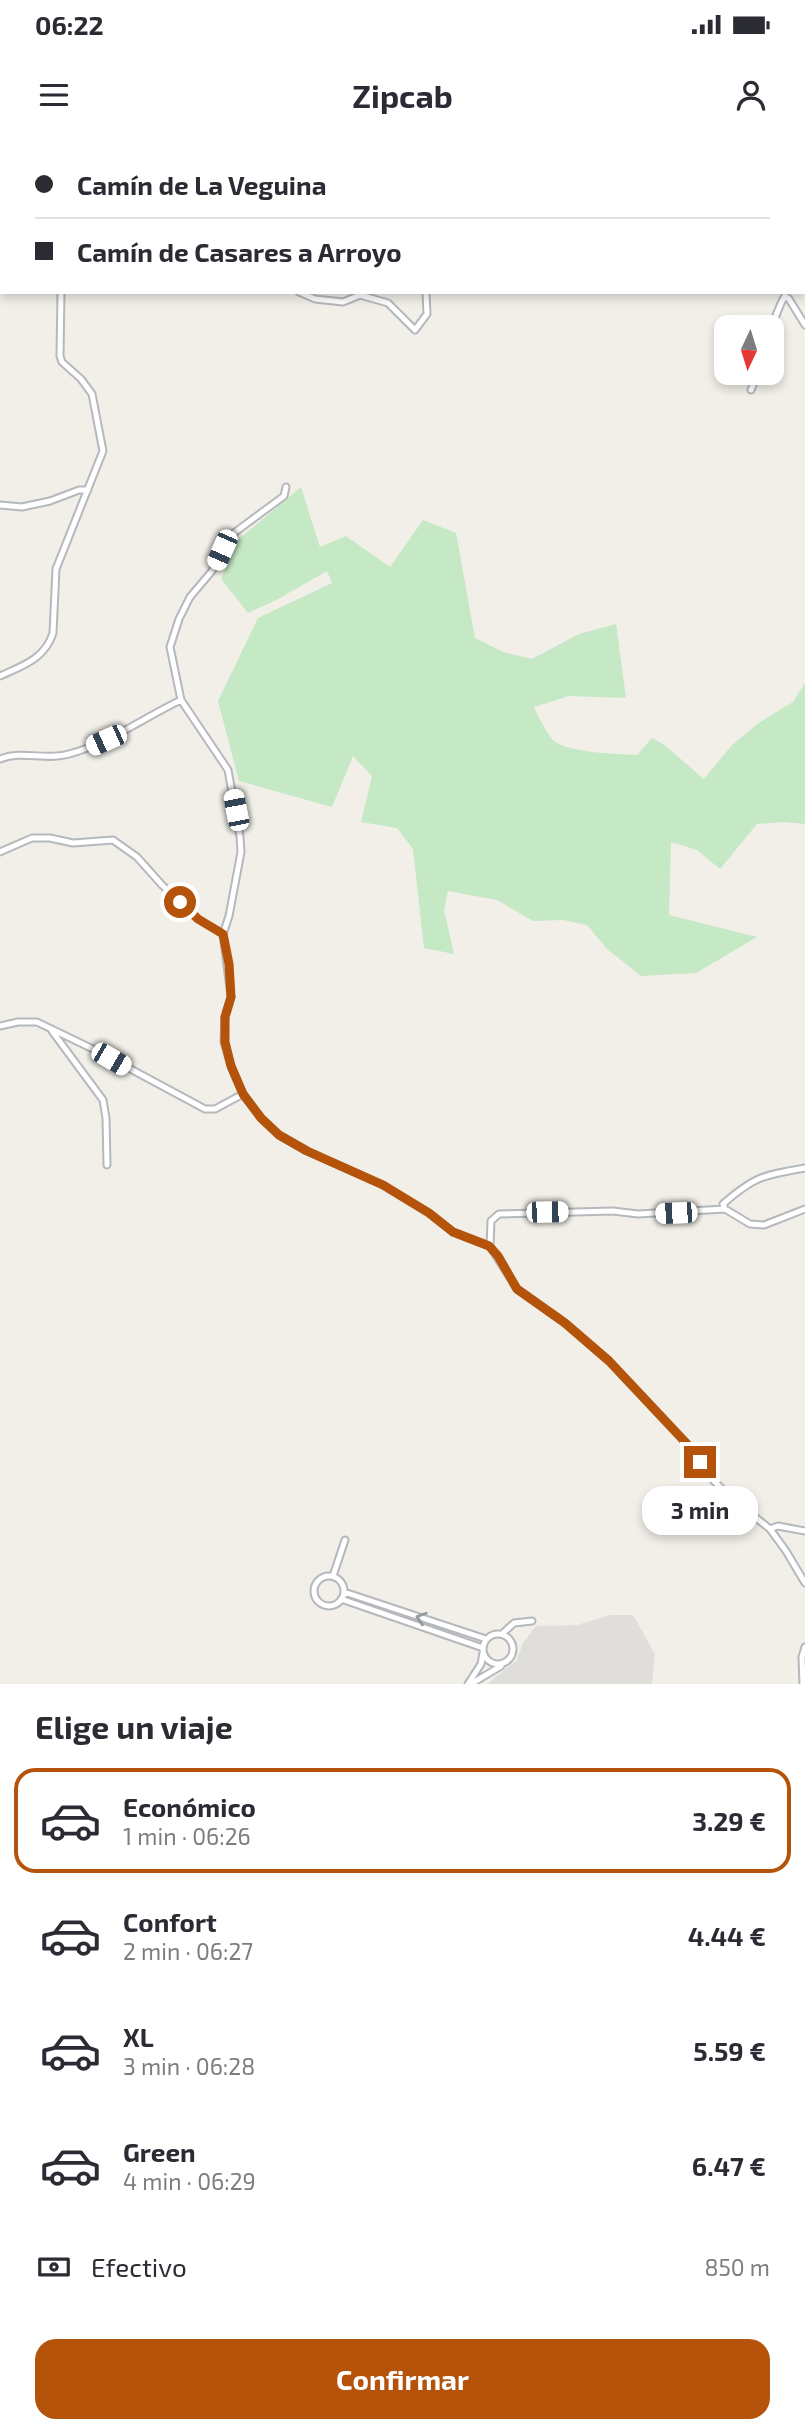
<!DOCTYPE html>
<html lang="es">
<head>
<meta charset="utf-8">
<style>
	:root { --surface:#fff; --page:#f2f2f3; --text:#2b2b33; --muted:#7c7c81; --line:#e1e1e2; --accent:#b45309 }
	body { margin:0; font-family:"Exo 2",sans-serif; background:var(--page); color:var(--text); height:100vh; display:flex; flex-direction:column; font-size:26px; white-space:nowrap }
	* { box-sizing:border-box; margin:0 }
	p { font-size:23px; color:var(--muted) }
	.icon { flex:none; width:38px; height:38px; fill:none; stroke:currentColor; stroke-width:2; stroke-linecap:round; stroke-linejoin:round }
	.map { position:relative; height:1544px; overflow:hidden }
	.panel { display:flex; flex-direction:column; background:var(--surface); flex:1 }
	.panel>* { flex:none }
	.guide { position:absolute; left:0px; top:0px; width:805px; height:154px; box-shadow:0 4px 10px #0003; display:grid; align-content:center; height:154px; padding:0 35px; background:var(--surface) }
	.needle { width:46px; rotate:184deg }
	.tools { position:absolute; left:714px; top:175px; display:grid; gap:14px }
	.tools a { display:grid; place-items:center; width:70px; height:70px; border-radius:14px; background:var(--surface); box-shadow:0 4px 10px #0003; font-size:35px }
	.end { position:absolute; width:32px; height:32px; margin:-16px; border:9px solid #b45309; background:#fff; box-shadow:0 0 0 4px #fff }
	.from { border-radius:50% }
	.bubble { position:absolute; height:49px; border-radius:21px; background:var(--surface); box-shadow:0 4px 10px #0003; font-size:23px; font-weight:700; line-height:49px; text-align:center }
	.car { position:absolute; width:21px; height:42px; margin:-21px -10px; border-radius:9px; box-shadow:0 0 5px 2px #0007; background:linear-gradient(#fff 24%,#345 0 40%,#fff 0 76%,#345 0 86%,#fff 0) }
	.guide b { display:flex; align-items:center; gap:24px; height:66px; font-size:26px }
	.guide b+b { border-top:2px solid var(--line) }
	.guide i { width:18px; height:18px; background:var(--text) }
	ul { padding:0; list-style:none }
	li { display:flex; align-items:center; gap:21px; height:105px; margin:0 14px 10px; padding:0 21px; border:4px solid transparent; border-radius:21px }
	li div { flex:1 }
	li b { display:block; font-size:26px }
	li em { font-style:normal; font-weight:700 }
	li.selected { border-color:var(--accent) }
	li>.icon { width:63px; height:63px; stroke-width:1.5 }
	h2 { padding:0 35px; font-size:32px; line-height:84px }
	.pay { display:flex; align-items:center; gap:18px; height:77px; padding:0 35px; font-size:26px }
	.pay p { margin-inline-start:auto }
	.primary-button { display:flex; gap:14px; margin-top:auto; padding:14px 35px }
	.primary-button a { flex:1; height:80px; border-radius:21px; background:var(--accent); color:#fff; font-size:28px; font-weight:700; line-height:80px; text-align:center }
	.status { display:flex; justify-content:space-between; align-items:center; height:49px; padding:0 35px; background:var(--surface); direction:ltr }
	.status svg { height:19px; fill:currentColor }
	header { display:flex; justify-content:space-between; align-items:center; height:91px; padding:0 35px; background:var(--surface); font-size:32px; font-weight:700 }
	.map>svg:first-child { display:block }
</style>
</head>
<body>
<div class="status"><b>06:22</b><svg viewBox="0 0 49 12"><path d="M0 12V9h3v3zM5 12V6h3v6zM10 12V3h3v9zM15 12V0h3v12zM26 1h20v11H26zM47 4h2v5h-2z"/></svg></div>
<header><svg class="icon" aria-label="menu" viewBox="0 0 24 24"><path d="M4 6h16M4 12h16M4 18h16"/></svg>Zipcab<svg class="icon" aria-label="person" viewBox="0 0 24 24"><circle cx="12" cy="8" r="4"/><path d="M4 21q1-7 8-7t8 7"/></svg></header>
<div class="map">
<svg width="805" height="1544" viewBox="0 0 805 1544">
	<rect width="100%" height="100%" fill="#f1efe8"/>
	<path fill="#e0deda" d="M610 1475H633L655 1514 652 1544H487L517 1520 523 1503 536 1486 577 1485Z"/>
	<path fill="#c5e8c5" d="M301 347 320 407 346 396 390 427 423 380 456 393 475 498 503 512 532 519 579 494 616 484 626 558 569 556 534 567C537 574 548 596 554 601 569 613 618 614 637 615L652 598 663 604 704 639 733 604 760 582 793 562 805 543V684L784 682 757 684 720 729 697 710 671 702 669 775 757 797 696 833 641 836 607 809 587 785 563 780 533 781 497 760 448 751 444 770 454 814 424 808 413 709 397 688 361 682 372 636 353 616 332 667 239 641 218 561 258 478 332 443 327 431 278 459 248 473 221 439 238 400Z"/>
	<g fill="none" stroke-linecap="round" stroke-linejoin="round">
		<defs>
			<path id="minor" d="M562 0V2
				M0 81 2 82
				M299 152 315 159 343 162 360 155 388 163 415 190 427 174 426 152
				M770 187C777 178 778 166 785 156L789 159 805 185
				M751 250 758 233
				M286 347 284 356 234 393 221 410 212 431 190 457 179 479 170 507 181 560 228 630 240 697 241 712 229 776 223 794 231 857 225 877 224 902 231 926 243 954 261 978 279 995 307 1011 383 1045 429 1073 453 1092 490 1106 517 1149 565 1183 609 1221 688 1305 712 1339 730 1357 770 1389 786 1411 805 1443
				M0 365 22 367 50 361 79 350H88
				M0 536C22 526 45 519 53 493L56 429 103 311 92 254 81 239 62 222 60 216 61 152
				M0 619C23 610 45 621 69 614 110 603 143 578 181 560
				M0 712 32 698H50L73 703 113 700 137 717 162 745 198 779 223 794
				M0 886 18 882H37L97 911 205 969H215L243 954
				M52 891 103 960 106 978 107 1025
				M805 1028C764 1035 755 1036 723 1064L725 1069 750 1084 764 1085 805 1069
				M490 1106 491 1081 499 1074 613 1071 638 1074 725 1069
				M770 1389 778 1386 805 1391
				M314 1451a15 15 0 1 1 30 0a15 15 0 1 1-30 0Z
				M333 1436 345 1400
				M344 1452 486 1499
				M341 1459 483 1508
				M483 1509a15 15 0 1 1 30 0a15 15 0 1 1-30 0Z
				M502 1494 514 1483 532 1481
				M468 1544 481 1524 483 1513
				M471 1544 501 1526
				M803 1544 802 1517 805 1507"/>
		</defs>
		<use href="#minor" stroke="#b5b8bc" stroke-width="9"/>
		<use href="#minor" stroke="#fff" stroke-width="5"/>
	</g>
	<defs><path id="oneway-chevron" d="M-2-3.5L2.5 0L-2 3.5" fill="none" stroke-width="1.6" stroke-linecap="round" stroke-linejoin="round" transform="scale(1.75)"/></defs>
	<use stroke="#979a9d" href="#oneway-chevron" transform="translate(421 1478) rotate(-162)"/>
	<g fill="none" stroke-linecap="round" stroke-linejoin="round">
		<path stroke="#b45309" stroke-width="9" d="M180 762 198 779 223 794 229 824 231 857 225 877V902L231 926 243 954 261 978 279 995 307 1011 383 1045 429 1073 453 1092 489 1106 498 1116 517 1149 565 1183 609 1221 688 1305 700 1322"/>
	</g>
</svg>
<div class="tools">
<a><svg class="needle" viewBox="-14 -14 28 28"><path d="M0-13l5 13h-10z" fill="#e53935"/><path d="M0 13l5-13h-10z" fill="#7c7c81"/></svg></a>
</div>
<i class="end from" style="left:180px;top:762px"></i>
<i class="end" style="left:700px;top:1322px"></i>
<div class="bubble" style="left:642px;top:1346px;width:116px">3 min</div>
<i class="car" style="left:222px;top:410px;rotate:204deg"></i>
<i class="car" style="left:106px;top:600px;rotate:246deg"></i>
<i class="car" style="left:236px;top:670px;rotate:349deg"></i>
<i class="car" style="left:111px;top:919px;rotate:120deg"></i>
<i class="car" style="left:547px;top:1072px;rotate:89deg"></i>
<i class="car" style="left:676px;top:1073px;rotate:268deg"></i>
<div class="guide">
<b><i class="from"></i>Camín de La Veguina</b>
<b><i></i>Camín de Casares a Arroyo</b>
</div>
</div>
<section class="panel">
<h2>Elige un viaje</h2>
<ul>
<li class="selected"><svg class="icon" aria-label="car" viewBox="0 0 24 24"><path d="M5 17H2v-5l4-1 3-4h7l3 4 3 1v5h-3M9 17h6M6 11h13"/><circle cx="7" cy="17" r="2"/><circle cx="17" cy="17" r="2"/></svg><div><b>Económico</b><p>1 min · 06:26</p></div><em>3.29 €</em></li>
<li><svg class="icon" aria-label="car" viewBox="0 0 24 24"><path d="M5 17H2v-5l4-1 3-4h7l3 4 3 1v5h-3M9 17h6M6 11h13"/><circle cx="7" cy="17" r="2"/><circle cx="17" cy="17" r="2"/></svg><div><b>Confort</b><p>2 min · 06:27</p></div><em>4.44 €</em></li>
<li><svg class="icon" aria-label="car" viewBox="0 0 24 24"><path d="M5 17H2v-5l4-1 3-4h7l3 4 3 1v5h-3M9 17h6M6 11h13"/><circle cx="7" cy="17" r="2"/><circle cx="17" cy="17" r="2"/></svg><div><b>XL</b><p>3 min · 06:28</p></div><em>5.59 €</em></li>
<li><svg class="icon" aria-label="car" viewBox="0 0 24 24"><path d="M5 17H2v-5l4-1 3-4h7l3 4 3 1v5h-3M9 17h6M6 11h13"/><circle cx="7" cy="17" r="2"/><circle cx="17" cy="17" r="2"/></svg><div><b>Green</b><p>4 min · 06:29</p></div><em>6.47 €</em></li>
</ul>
<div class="pay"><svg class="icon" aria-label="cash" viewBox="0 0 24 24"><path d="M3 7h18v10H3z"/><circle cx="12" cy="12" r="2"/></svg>Efectivo<p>850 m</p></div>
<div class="primary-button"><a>Confirmar</a></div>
</section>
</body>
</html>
